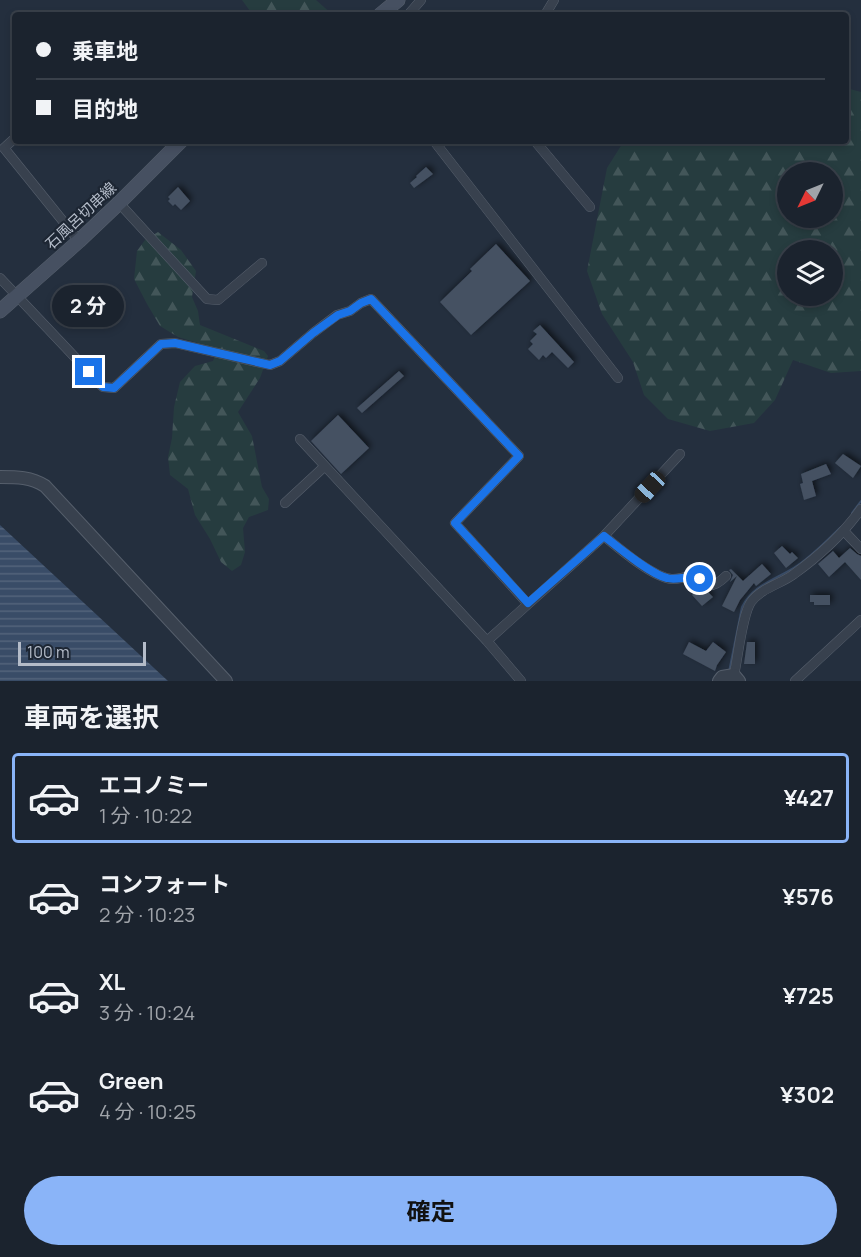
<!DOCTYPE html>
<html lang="ja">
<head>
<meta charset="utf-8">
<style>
	:root { --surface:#1b232e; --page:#242b36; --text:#f1f3f6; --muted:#a0a4aa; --line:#39404a; --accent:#8ab4f8 }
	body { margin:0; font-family:Manrope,"Noto Sans JP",sans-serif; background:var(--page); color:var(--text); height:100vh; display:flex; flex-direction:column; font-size:22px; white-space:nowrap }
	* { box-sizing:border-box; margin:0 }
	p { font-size:20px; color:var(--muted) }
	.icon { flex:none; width:33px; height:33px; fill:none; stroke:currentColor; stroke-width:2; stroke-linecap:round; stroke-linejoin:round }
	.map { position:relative; height:681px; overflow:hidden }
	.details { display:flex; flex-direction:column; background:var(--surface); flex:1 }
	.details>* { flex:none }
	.hud { position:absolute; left:12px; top:12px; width:837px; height:132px; border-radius:6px; box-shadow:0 3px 9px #0003,0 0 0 2px var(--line); display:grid; align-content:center; height:132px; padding:0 24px; background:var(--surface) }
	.needle { width:39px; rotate:227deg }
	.tools { position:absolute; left:777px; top:162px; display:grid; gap:12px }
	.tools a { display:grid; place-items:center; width:66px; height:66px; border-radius:50%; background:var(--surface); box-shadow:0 3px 9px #0003,0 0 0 2px var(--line); font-size:30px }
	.scale { position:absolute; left:18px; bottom:15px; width:128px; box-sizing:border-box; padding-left:6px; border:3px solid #b4bcc9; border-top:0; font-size:16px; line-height:21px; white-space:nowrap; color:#b4bcc9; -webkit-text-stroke:4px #1d2633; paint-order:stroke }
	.end { position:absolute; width:27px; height:27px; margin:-14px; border:8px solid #1a73e8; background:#fff; box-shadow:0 0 0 3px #fff }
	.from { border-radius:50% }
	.bubble { position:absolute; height:42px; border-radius:21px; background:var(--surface); box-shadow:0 3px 9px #0003,0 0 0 2px var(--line); font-size:20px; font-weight:700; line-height:42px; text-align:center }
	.car { position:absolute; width:18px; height:36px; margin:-18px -9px; border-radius:8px; box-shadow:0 0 4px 2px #0007; background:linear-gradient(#222 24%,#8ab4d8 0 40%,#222 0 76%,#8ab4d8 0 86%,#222 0) }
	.hud b { display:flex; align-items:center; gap:21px; height:57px; font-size:22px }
	.hud b+b { border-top:2px solid var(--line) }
	.hud i { width:15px; height:15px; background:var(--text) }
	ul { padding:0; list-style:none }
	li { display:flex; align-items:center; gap:18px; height:90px; margin:0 12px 9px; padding:0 12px; border:3px solid transparent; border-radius:6px }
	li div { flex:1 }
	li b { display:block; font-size:22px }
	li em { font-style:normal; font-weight:700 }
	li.active { border-color:var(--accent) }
	li>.icon { width:54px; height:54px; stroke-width:1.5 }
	h2 { padding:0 24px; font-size:27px; line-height:72px }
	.action { display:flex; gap:12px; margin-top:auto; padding:12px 24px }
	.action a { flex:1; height:69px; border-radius:36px; background:var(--accent); color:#111; font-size:24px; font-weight:700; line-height:69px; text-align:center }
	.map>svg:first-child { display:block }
</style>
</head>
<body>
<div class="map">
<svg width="861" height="681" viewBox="0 0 861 681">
	<defs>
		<pattern id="forest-firs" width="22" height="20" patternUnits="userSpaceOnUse" patternTransform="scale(1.5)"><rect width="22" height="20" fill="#263c3f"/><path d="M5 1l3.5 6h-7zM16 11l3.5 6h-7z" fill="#435659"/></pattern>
		<pattern id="water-rules" width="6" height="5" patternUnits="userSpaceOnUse" patternTransform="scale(1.5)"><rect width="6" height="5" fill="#394c67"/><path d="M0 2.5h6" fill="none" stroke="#53647b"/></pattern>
		<filter id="shadow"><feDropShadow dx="2.5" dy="-2.5" stdDeviation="3" flood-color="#0009"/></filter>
	</defs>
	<rect width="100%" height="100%" fill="#242f3e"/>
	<path fill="url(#forest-firs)" fill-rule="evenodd" d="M242 0H316L333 15H253Z
		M846 88 861 92V371L831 373 793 360 775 400 754 423 710 431 668 419 644 395 633 362 602 314 587 271 607 168 624 141H846ZM832 172V218H788V172ZM832 250V296H788V250Z
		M158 232 181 250 196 271 192 297 198 311 200 325 264 351 268 356 260 378 238 412 252 436 262 487 269 499 268 510 249 517 243 528 245 552 241 565 232 571 221 562 210 539 195 515 188 489 170 475 168 457 172 438 174 407 180 382 195 366 213 361 218 349 178 337 160 326 147 304 134 279 137 251 145 240Z"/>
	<path fill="url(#water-rules)" d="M0 525 168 681H0Z"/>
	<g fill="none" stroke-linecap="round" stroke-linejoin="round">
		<path stroke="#394c67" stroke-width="2" d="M852 513 861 501
			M729 672 742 607C753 584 778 579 798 565 814 554 827 540 841 527"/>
	</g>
	<path fill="#455162" filter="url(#shadow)" d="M426 167 433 174 414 188 410 183 417 177 416 176Z
		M178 187 190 201 181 210 175 204 173 206 168 201 170 199 168 197Z
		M496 244 530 281 471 335 440 302 472 271 470 269Z
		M540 325 574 362 568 368 552 352 546 358 543 355 539 360 528 349 533 344 530 341 537 334 533 331Z
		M399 371 404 376 362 413 357 408Z
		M338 415 369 448 341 474 311 441Z
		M843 454 861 466 853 478 835 463Z
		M826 464 831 474 812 481 816 496 804 500 800 484 803 483 801 474Z
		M782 546 790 554 792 552 798 558 786 568 774 553Z
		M850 548 857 554 861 556V580L845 562 829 577 818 564 833 551 839 558Z
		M762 564 771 574 756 586 754 583 740 600 734 612 722 606 737 576 730 582 733 575 729 570 731 569 743 581Z
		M699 588 708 592 713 597 702 606 692 595Z
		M810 595H830V605H814V602H810Z
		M689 642 706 651 713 642 726 652 717 665 715 671 683 654Z
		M747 642H755V664H744Z"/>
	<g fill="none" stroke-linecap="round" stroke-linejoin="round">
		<defs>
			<path id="minor" d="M408 15 421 0
				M545 15 554 0
				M15 138 4 148 79 241
				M434 141 618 378
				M535 141 590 207
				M119 203 207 299 218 300 262 263
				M0 278 103 387 114 388 161 344 175 343 270 365 280 361 313 333 337 315 350 311 361 303 371 299 519 456 455 523 527 603
				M300 439 487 641 521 681
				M285 503 325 466
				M844 531 861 549
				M604 536C620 549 651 576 671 579 679 580 686 575 694 577 698 577 698 579 702 582 710 589 719 583 726 576
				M487 641 604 536 680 454
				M734 675C738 658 742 615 751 602 761 588 781 584 794 574 819 556 843 534 861 509
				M795 681 861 620"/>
			<path id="tertiary" d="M0 477C17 477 31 477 45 486L226 681
				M719 681 722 677 734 675 739 681"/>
			<path id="secondary" d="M380 15 398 0
				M0 311 79 241 119 203 181 141"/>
		</defs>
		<use href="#minor" stroke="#565f6c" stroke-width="10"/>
		<use href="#tertiary" stroke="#565f6c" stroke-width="14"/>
		<use href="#secondary" stroke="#565f6c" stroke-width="15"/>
		<use href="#minor" stroke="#38414e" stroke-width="9"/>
		<use href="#tertiary" stroke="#38414e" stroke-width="12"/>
		<use href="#secondary" stroke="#465061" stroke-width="14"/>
	</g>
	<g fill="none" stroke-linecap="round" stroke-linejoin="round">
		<path stroke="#1a73e8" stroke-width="8" d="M89 372 103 387 114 388 161 344 175 343 270 365 280 361 313 333 338 315 350 311 361 303 371 299 519 456 455 523 528 603 604 536C618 547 650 574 667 578 678 581 689 574 700 579"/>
	</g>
	<g text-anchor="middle" stroke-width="4.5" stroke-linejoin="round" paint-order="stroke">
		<g font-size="15" fill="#b4bcc9" stroke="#1d2633">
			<text transform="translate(81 216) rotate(-43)" y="5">石風呂切串線</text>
		</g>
	</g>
</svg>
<div class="tools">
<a><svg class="needle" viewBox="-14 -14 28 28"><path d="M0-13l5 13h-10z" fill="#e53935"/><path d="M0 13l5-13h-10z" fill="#a0a4aa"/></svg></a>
<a><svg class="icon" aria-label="layers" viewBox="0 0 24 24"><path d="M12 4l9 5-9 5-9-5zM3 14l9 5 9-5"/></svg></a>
</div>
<div class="scale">100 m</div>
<i class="end from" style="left:700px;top:579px"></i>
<i class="end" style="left:89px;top:372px"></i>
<div class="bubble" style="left:52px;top:285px;width:72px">2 分</div>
<i class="car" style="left:650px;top:487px;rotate:223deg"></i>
<div class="hud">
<b><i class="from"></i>乗車地</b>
<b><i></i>目的地</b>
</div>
</div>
<section class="details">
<h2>車両を選択</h2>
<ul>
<li class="active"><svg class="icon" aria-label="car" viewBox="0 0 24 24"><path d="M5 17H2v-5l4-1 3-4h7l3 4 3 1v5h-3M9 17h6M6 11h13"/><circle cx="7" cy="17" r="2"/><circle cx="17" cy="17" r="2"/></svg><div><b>エコノミー</b><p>1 分 · 10:22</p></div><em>¥427</em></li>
<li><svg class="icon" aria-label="car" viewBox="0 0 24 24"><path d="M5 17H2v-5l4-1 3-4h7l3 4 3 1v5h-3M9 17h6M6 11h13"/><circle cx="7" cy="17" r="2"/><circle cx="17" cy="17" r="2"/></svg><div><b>コンフォート</b><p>2 分 · 10:23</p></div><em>¥576</em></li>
<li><svg class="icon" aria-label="car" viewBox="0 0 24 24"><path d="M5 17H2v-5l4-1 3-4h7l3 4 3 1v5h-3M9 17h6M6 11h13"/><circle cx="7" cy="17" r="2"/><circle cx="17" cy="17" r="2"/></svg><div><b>XL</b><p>3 分 · 10:24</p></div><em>¥725</em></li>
<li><svg class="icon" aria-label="car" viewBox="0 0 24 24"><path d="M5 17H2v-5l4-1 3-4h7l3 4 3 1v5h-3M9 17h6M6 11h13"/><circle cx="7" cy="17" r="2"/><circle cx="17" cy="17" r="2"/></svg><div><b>Green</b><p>4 分 · 10:25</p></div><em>¥302</em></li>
</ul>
<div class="action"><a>確定</a></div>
</section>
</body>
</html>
